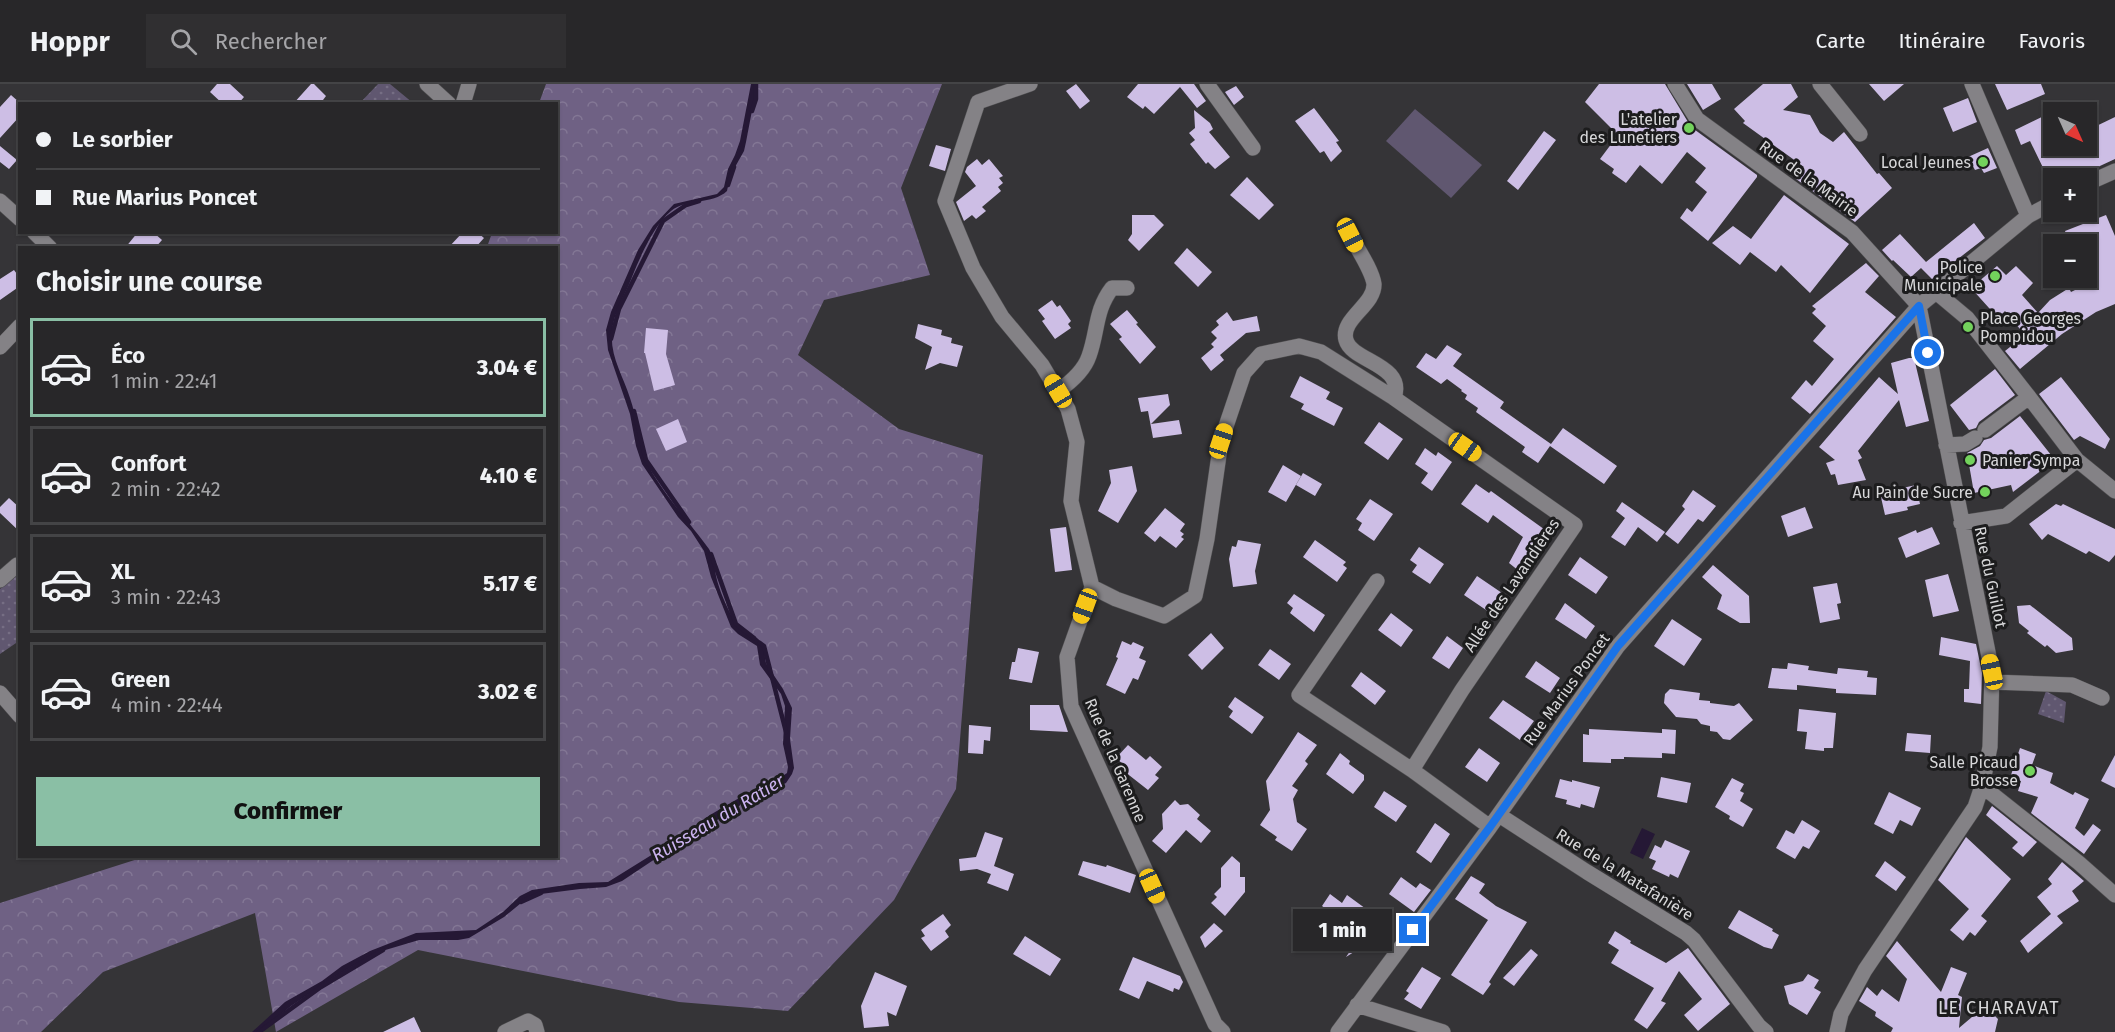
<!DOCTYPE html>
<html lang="fr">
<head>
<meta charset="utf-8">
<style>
	:root { --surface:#282729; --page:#302f31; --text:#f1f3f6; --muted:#a5a5a8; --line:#444446; --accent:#8abfa5 }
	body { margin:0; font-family:"Fira Sans",sans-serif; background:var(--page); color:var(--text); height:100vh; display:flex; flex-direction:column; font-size:22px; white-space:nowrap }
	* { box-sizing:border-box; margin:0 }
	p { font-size:20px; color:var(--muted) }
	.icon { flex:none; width:33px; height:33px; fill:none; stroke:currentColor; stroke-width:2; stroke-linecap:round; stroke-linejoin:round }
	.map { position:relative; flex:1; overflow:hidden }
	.drawer { position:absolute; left:18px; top:162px; width:540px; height:612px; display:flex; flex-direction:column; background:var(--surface); border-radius:0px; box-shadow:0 2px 4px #0004,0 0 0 2px var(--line) }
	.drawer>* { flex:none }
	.banner { position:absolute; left:18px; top:18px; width:540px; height:132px; border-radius:0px; box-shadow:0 2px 4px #0004,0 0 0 2px var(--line); display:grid; align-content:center; height:132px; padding:0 18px; background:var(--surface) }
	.needle { width:39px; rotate:135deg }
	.fabs { position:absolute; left:2043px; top:18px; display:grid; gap:12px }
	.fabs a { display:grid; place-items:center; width:54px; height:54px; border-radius:0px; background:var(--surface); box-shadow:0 2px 4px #0004,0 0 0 2px var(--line); font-size:30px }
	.end { position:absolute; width:27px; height:27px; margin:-14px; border:8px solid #1a73e8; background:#fff; box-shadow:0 0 0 3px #fff }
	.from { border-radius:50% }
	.bubble { position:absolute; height:42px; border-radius:0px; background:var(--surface); box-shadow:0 2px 4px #0004,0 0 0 2px var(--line); font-size:20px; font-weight:800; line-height:42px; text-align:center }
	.car { position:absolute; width:18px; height:36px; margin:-18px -9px; border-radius:8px; box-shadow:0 0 4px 2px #0007; background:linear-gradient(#f5c518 24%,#345 0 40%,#f5c518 0 76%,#345 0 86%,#f5c518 0) }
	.banner b { display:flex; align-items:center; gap:21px; height:57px; font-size:22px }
	.banner b+b { border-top:2px solid var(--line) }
	.banner i { width:15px; height:15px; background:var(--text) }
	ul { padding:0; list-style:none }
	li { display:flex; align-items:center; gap:18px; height:99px; margin:0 12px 9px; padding:0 6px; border:3px solid var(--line); border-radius:0px }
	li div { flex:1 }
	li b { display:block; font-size:22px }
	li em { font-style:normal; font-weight:800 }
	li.selected { border-color:var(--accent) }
	li>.icon { width:54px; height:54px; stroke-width:1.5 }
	h2 { padding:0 18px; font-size:27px; line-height:72px }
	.primary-button { display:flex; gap:12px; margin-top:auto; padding:12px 18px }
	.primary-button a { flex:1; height:69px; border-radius:0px; background:var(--accent); color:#111; font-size:24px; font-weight:800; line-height:69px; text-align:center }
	header { display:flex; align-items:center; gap:36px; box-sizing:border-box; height:84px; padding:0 30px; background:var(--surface); border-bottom:2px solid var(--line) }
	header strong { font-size:28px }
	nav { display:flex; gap:33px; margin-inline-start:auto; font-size:21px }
	.search { width:420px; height:54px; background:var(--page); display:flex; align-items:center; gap:15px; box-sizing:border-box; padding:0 21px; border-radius:0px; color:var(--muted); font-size:22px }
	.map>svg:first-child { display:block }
</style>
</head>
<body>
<header>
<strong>Hoppr</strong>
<div class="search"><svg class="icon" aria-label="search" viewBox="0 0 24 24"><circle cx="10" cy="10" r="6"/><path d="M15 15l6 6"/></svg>Rechercher</div>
<nav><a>Carte</a><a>Itinéraire</a><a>Favoris</a></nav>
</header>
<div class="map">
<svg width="2115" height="948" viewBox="0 0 2115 948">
	<defs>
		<pattern id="forest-crowns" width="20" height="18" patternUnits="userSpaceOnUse" patternTransform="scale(1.5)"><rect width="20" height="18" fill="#6f6184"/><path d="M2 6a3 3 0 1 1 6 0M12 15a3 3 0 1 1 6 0" fill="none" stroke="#837795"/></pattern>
		<pattern id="park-dots" width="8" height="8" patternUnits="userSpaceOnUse" patternTransform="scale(1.5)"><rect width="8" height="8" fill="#605770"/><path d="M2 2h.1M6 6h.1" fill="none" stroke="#766e84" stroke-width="1.8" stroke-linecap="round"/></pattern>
	</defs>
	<rect width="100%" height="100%" fill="#353437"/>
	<path fill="url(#forest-crowns)" d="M546 0H942L901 104 930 191 824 216 798 271 899 345 983 371 956 705 894 816 788 927 679 918 418 866 276 948 255 829 103 888 41 948H0V819L144 773 556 772V164L487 163 492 149 556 148V20L539 19Z"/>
	<path fill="url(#park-dots)" d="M378 0H390L413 19H360Z
		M19 489V557L0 570V505Z
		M2046 607 2066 618 2064 639 2038 630Z"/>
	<path fill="#605770" d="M1415 25 1482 81 1451 114 1386 57Z"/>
	<path fill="#251835" d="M751 0H755L754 16 746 58 744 67 730 92 727 107C712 121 687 114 671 127 654 141 640 173 632 193 625 212 613 228 612 249 610 272 623 292 630 314 637 334 638 356 646 376 657 403 691 440 709 465 714 474 714 482 716 492 719 506 727 524 734 536 740 549 755 549 762 559 767 567 763 574 767 581L783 605 792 624 790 655 794 684 792 690 786 699 733 723 622 797 606 803 580 805 533 811 526 815 504 833 469 854 458 856H419L382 867 358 879 331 895 291 922 259 948H252L285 918 322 897 342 882 370 867 416 849 476 846 503 828 520 812 532 806 579 799 608 798 674 757 710 731 746 710 774 698 787 689 788 683 783 660 785 622 781 610 760 581 757 562 738 550 731 543 711 493 704 467 691 447 678 433 642 380 636 362 630 330 608 266 606 246 611 228 638 166 653 142 674 120 717 110 724 103 728 85 735 71 740 57Z
		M1642 744 1655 750 1643 775 1630 769Z"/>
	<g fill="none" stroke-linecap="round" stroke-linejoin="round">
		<path stroke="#251835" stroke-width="4.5" d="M752 27 756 15V0
			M728 101 734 83
			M611 255 619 225 663 137 686 121 699 117
			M634 327 646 376 689 438
			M711 470 736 540 754 554
			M760 559 764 562 786 648
			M697 746 738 720
			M521 818 541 809
			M259 948 321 903 383 866"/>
	</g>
	<path fill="#cdbee5" d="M217 0H230L244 13 238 20H223L210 8Z
		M311 0H314L326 12 320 20H293Z
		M1076 0 1090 17 1080 25 1066 7Z
		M1138 0H1194L1206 17 1197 24 1180 3 1154 30 1145 22 1143 25 1127 13Z
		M1599 0H1665L1691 43 1757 91V93L1708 157 1680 134 1687 124 1692 128 1707 108 1695 98 1706 84 1687 68 1662 100 1640 81 1626 99 1612 89 1614 85 1600 75 1618 51 1585 18Z
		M1687 0H1712L1721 15 1703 26Z
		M1763 0H1791L1798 13 1783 26 1810 31 1820 49 1833 58 1844 48 1877 90 1879 89 1892 104 1855 138 1792 92 1804 83 1743 39 1745 37 1734 25Z
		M1869 0H1904L1884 17Z
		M1995 0H2041L2045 10 2007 26Z
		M1236 2 1244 13 1234 21 1225 8Z
		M11 11 20 19V32L0 54V23Z
		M1968 14 1977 38 1953 48 1943 24Z
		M1314 24 1339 57 1336 58 1342 67 1331 78 1324 67 1320 69 1295 37Z
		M1194 26 1210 39 1213 45 1209 48 1230 73 1215 85 1208 78 1206 80 1190 60 1195 56 1189 49 1195 44Z
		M2054 27V62H2086V47L2115 33V75L2074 94H2048L2030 57 2021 61 2015 46Z
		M1544 47 1556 56 1518 106 1507 97Z
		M936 61 951 65 945 87 929 82Z
		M0 62 17 76 9 85 0 78Z
		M1988 64 1997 84 1984 89 1981 84 1975 86 1968 73Z
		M977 75 982 81 989 75 1003 92 999 94 1003 99 998 103 1001 107 982 123 986 127 976 135 972 131 964 137 956 118 976 102 965 88 967 83Z
		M1247 93 1274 121 1259 136 1230 111Z
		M1784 111 1849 160 1810 209 1781 181 1776 188 1750 168 1740 181 1712 159 1733 142 1751 155Z
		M1132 131H1154L1164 141 1139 167 1128 156 1132 150Z
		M2106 131 2115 152V220L2096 228 2062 250 2020 285 2005 267 2025 251 2005 227 1998 234 1971 204 1997 182 2006 191 2016 182 2033 199 2022 211 2038 229 2050 216 2069 204 2071 208 2099 194 2086 160H2070L2065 147Z
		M1974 139 1985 154 1932 195 1921 184 1911 193 1893 176 1892 177 1882 166 1900 150 1926 178Z
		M138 148H153L162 156 155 164H125Z
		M463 148H477L484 154 475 164H448Z
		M1187 164 1212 188 1198 203 1174 179Z
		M1866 179 1879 192 1865 208 1896 233 1810 330 1791 314 1806 296 1812 302 1834 275 1813 257 1826 242 1812 229 1816 225 1812 222Z
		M14 186 20 194V202L0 216V195Z
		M1052 216 1057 223 1060 221 1071 237 1068 240 1071 244 1055 255 1042 237 1045 235 1038 226Z
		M1127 226 1138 239 1136 240 1156 263 1140 280 1119 255 1122 253 1110 240Z
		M1227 228 1233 237 1257 232 1260 247 1246 249 1220 271 1224 276 1211 287 1201 274 1214 263 1211 260 1217 254 1211 248 1219 241 1216 237Z
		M918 240 942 246 941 251 952 254 951 259 963 262 957 283 940 279 925 286 932 263 915 254Z
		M646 244 668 246 666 270 675 301 654 307 645 269H644Z
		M1447 261 1462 270 1453 282 1504 318 1500 324 1531 346 1551 360 1563 344 1617 382 1604 400 1550 362 1538 379 1522 368 1525 363 1476 328 1478 324 1465 315 1467 311 1461 307 1462 306 1447 295 1441 300 1416 283 1426 269 1436 275Z
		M1909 274H1914L1929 337 1906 343 1899 316 1858 367 1862 374 1858 376 1866 396 1838 401 1835 390 1831 391 1826 379 1835 376 1819 363 1879 293 1898 310 1891 279Z
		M1995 285 2015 311 1979 338 1976 344 1969 346 1950 321Z
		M1300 292 1330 308 1326 315 1343 324 1334 342 1301 325 1304 320 1290 313Z
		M2061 293 2110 355 2105 365 2080 352 2074 356 2039 310Z
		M1168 310 1170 321 1151 340 1179 336 1182 350 1153 354 1148 327 1141 328 1138 314Z
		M2020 332 2055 376 2013 408 2011 401 1974 409 1967 369 1980 362 1984 356 1991 354Z
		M678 335 687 358 666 367 656 345Z
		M1379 338 1403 355 1388 376 1364 359Z
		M1425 364 1436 372 1438 368 1452 378 1432 407 1421 399 1428 389 1415 380Z
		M1283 381 1301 392 1286 418 1268 408Z
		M1132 382 1137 407 1118 439 1098 427 1111 399 1109 386Z
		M1303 389 1322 400 1315 412 1296 401Z
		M1476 400 1489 409 1491 407 1548 448 1519 487 1509 479 1523 453 1493 431 1488 439 1461 420Z
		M1916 401 1920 420 1907 423 1908 426 1885 431 1880 409Z
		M1693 406 1716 422 1703 438 1698 435 1678 460 1665 450 1685 425 1682 422Z
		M9 414 20 424V448L0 429V423Z
		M1370 415 1393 430 1374 457 1358 446 1362 439 1356 435Z
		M1622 418 1665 448 1657 458 1638 443 1625 462 1611 453 1625 434 1616 427Z
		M2056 420 2061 422 2063 420 2115 445V471L2109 478 2089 467 2086 470 2048 450 2042 456 2029 440Z
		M1805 423 1813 444 1788 453 1781 432Z
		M1165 424 1185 440 1180 447 1184 450 1181 453 1184 455 1176 464 1160 452 1155 458 1144 449Z
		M1066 443 1072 486 1055 488 1050 445Z
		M1932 443 1940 460 1906 474 1898 454 1916 446 1917 449Z
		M1238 456 1261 460 1255 487 1257 500 1233 503 1229 475 1232 462 1236 463Z
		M1315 456 1346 478 1343 481 1347 484 1337 498 1303 473Z
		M1419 463 1444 480 1430 500 1412 488 1417 481 1410 476Z
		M1580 473 1608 493 1596 510 1568 491Z
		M1713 481 1749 512 1750 539H1740L1717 525 1722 511 1702 493Z
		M1948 490 1959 527 1933 533 1925 496Z
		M1477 492 1502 509 1489 528 1464 511Z
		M1837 499 1841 519 1837 520 1840 535 1820 539 1813 503Z
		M1294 510 1325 531 1314 548 1290 529 1293 524 1287 519Z
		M1565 519 1595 542 1586 555 1555 535Z
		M2030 521 2072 554 2073 566 2056 569 2047 561 2045 563 2027 549 2029 547 2019 539 2017 522Z
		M1391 529 1413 546 1401 563 1378 546Z
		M1672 535 1702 555 1684 582 1654 562Z
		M1211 549 1224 564 1202 586 1188 571Z
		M1447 552 1463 564 1449 585 1432 574Z
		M1941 553 1976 560 1982 589 1981 620 1964 618V605H1969L1970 577 1939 571Z
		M1122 557 1131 561 1133 558 1144 563 1139 574 1146 577 1138 596 1133 594 1125 610 1106 601 1118 574 1116 573Z
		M1018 564 1039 568 1032 599 1009 595 1012 578H1015Z
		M1270 565 1291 580 1279 596 1258 581Z
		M1536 577 1560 594 1550 609 1525 593Z
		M1788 579 1809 582 1808 586 1837 590 1838 584 1868 587 1867 593 1877 594 1876 611 1836 609V605L1797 601V606L1768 604 1772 584 1787 585Z
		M1361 588 1386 607 1375 621 1351 602Z
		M1670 605 1700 609 1699 616 1710 617V619L1734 622 1739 619 1753 636 1730 656 1723 655 1717 648 1710 647V642L1701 640 1697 635 1676 633 1664 619 1665 610Z
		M1235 613 1264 633 1252 650 1229 633 1233 627 1228 623Z
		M1503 616 1534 637 1520 656 1489 634Z
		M1030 621H1059L1068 648 1030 646Z
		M1799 625 1836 629 1833 664H1824V667L1805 665 1807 648 1797 647Z
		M969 641 991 643 990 657 984 656 983 670 968 669Z
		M1589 645 1662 649V645L1676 646 1675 670 1662 669V674L1624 673V675H1611V679L1583 678V650L1589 651Z
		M1298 648 1317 661 1305 677 1308 680 1292 702 1298 706 1293 715 1297 738 1307 745 1292 767 1275 756 1277 753 1260 741 1270 726 1266 697Z
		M1907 649 1931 651 1930 669 1905 667Z
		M1128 661 1146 676 1150 672 1162 683 1155 691 1159 694 1148 706 1120 684 1124 681 1116 674Z
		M1479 664 1500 679 1487 698 1465 683Z
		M2020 664 2036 670 2032 681 2053 689 2050 699 2073 711 2075 708 2089 715 2075 744 2084 752 2093 740 2101 746 2084 770 2031 729 2038 713 2018 707 2021 697 2010 694Z
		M1340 669 1350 677 1349 680 1364 691V696L1353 710 1326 690Z
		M2115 671V704L2101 697Z
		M1661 693 1691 699 1687 719 1657 713Z
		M1732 694 1744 700 1740 707 1744 709 1740 717 1753 725 1743 743 1729 735 1730 732 1715 723Z
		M1560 695 1572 698V696L1600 703 1594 724 1581 720 1580 724 1566 720 1567 716 1555 713Z
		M1384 707 1407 722 1396 738 1374 723Z
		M1889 708 1921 724 1912 742 1900 736 1893 750 1874 740Z
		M1175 716 1180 721 1188 720 1200 731 1197 735 1211 747 1201 759 1186 746 1166 769 1152 757 1163 745 1162 730Z
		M1992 722 2037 758 2023 773 2012 764 2018 758 1986 731Z
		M1802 736 1820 747 1809 765 1803 762 1795 775 1776 764 1786 746 1794 750Z
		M1435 739 1450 750 1431 779 1416 768Z
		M985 748 1003 754 994 782 1014 790 1008 807 987 799 991 790 977 785 960 787 959 775 976 773Z
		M1966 753 2011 795 1981 832 1987 837 1975 852 1970 848 1963 857 1950 846 1969 825 1938 796Z
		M1665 756 1690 767 1678 794 1670 790 1669 793 1652 785 1656 777 1649 774 1655 761 1661 764Z
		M1232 772 1240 779V793H1245V808L1225 832 1211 819 1217 813 1214 810 1221 803V784Z
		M1083 777 1106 783 1107 781 1136 791 1130 809 1078 791Z
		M1885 777 1906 793 1896 807 1875 792Z
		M2062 778 2084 797 2072 807 2079 817 2057 832 2063 839 2028 869 2020 857 2051 830 2037 813 2052 800 2048 795Z
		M1471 792 1485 800 1479 809 1496 822 1527 838 1489 898 1491 900 1483 911 1451 891 1488 836 1455 815Z
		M1401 793 1416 804 1420 799 1431 806 1414 828 1389 810Z
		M1330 810 1342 819 1347 811 1373 830 1368 837 1394 856 1384 868 1370 858 1346 873 1361 851 1322 822Z
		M1739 826 1773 845 1772 847 1779 851 1772 865 1764 863 1728 844Z
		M943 830 951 841 945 847 949 853 931 867 921 854 925 852 921 846Z
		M1214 839 1223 847 1205 864 1200 853Z
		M1615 847 1631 857 1630 859 1666 879 1688 864 1730 920 1698 947 1684 931 1702 915 1679 887 1661 917 1666 919 1647 945 1634 936 1654 904 1611 879 1619 866 1608 859Z
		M1025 852 1061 875 1050 892 1013 870Z
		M1897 857 1941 908 1951 883 1967 889 1958 911 1962 913 1959 944 1985 922 1998 935 1995 948H1891L1893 944 1875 932 1876 928 1859 917 1867 903 1877 912 1882 905 1899 918 1907 895 1886 872Z
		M1531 865 1538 871 1514 902 1503 894Z
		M1133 873 1180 892 1183 898 1179 906 1174 904 1173 908 1147 897 1139 915 1119 906Z
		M1422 883 1441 894 1421 925 1404 915 1409 909 1406 907Z
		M875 888 907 902 896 932 887 928 889 942 864 944 861 922Z
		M1808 890 1819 896 1814 904 1821 908 1807 931 1789 920 1784 902 1803 897Z
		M414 933 421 948H383Z"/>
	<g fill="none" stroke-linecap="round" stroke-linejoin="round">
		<defs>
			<path id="minor" d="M427 0 449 20
				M1030 0 978 18 945 117 973 184 1002 233 1042 281 1068 325 1077 358 1071 417 1092 503 1067 573 1071 622 1215 940 1223 948
				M1207 0 1253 64
				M1675 0 1697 35 1852 148 1919 222
				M1820 0 1860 50
				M1972 0 2028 132
				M463 20 469 0
				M2086 100 2115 87
				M0 117 20 135
				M34 148 50 164
				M1350 151C1357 164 1372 186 1374 200 1375 221 1340 235 1346 256 1352 278 1406 280 1394 314
				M1936 208 1967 234 2029 313 1985 346
				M0 263 20 242
				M1058 307C1071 298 1084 287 1089 272 1098 247 1095 226 1112 204H1127
				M2029 313 2077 376
				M1946 361 1965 360 1975 354
				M1961 439 2006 432 2077 376 2115 407
				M0 496 17 481
				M1377 497 1299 611 1412 686
				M1092 503 1116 515 1164 532 1195 512 1207 455 1221 357 1244 289 1261 270 1299 262 1321 268 1394 314 1575 441 1462 606 1412 686 1490 743
				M1992 598 2072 601 2102 614
				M0 609 20 632
				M1982 702 2079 779 2115 811
				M1499 731 1587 788 1686 849 1694 856 1759 942 1766 948
				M1357 921 1443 948
				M505 948 528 937 535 941 537 948
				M1338 948 1490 743 1618 562 1919 222 2028 132 2054 118
				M1837 948 1841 930 1865 886 1975 723 1982 702 1990 663 1992 588 1919 222"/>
		</defs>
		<use href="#minor" stroke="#515052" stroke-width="16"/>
		<use href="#minor" stroke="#848286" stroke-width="15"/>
	</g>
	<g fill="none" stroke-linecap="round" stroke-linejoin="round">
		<path stroke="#1a73e8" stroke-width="8" d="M1413 846 1490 743 1618 562 1919 222 1928 269"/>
	</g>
	<g fill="#73d25c" stroke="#1c1c1d" stroke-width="2">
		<circle cx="1689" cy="44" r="6"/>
		<circle cx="1983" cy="78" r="6"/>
		<circle cx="1995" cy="192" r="6"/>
		<circle cx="1968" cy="243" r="6"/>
		<circle cx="1970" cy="376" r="6"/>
		<circle cx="1985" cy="408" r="6"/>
		<circle cx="2030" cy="687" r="6"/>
	</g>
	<g text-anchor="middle" stroke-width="6" stroke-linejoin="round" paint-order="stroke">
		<g font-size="16" fill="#d7d7d9" stroke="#1c1c1d" text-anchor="end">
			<text x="1677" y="41">L'atelier<tspan x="1677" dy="18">des Lunetiers</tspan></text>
			<text x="1971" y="84">Local Jeunes</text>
			<text x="1983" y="189">Police<tspan x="1983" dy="18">Municipale</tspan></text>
			<text x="1980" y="240" text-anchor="start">Place Georges<tspan x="1980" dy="18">Pompidou</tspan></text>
			<text x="1982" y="382" text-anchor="start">Panier Sympa</text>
			<text x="1973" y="414">Au Pain de Sucre</text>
			<text x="2018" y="684">Salle Picaud<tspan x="2018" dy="18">Brosse</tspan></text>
		</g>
		<g font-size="16" fill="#d7d7d9" stroke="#1c1c1d">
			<text transform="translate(1809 94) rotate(36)" y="6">Rue de la Mairie</text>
			<text transform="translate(1991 493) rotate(78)" y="6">Rue du Guillot</text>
			<text transform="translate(1511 501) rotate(-56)" y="6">Allée des Lavandières</text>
			<text transform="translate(1566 605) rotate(-54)" y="6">Rue Marius Poncet</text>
			<text transform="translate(1116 676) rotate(67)" y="6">Rue de la Garenne</text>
			<text transform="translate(1625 790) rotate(32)" y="6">Rue de la Matafanière</text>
		</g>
		<g font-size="18" font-style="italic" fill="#cbb3ef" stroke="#1c1c1d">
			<text transform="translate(718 734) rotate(-31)" y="6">Ruisseau du Ratier</text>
		</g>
		<g font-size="18" letter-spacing="1.5" fill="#d7d7d9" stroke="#1c1c1d">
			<text x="1999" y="930">LE CHARAVAT</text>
		</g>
	</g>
</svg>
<div class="fabs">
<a><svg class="needle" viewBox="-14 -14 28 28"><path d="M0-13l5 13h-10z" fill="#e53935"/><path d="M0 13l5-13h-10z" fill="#a5a5a8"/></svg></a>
<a>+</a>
<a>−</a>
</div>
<i class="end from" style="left:1928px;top:269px"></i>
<i class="end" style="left:1413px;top:846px"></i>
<div class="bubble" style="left:1293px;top:825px;width:99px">1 min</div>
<i class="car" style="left:1350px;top:151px;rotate:153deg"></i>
<i class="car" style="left:1058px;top:307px;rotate:329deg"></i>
<i class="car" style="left:1221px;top:357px;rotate:18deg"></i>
<i class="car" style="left:1465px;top:363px;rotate:125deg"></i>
<i class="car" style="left:1085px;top:522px;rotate:200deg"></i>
<i class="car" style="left:1992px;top:588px;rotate:348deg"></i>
<i class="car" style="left:1152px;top:802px;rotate:156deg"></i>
<div class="banner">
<b><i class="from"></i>Le sorbier</b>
<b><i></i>Rue Marius Poncet</b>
</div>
<section class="drawer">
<h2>Choisir une course</h2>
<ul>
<li class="selected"><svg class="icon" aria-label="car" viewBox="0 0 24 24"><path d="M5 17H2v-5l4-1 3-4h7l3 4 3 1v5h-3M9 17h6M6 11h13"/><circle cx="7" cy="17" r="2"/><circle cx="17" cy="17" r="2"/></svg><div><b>Éco</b><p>1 min · 22:41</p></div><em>3.04 €</em></li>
<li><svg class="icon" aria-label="car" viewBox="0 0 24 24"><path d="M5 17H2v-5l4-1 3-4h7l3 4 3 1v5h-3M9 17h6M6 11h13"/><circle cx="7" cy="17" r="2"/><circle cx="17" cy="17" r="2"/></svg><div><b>Confort</b><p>2 min · 22:42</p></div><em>4.10 €</em></li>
<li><svg class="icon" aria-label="car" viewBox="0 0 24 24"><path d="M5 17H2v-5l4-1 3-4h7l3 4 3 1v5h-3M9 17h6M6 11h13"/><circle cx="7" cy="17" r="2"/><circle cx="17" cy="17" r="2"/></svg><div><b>XL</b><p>3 min · 22:43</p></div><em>5.17 €</em></li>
<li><svg class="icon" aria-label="car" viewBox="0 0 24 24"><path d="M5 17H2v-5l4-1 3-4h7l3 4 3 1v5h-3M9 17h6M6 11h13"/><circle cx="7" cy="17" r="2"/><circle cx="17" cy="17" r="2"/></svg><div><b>Green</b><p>4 min · 22:44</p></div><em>3.02 €</em></li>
</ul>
<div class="primary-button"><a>Confirmer</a></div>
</section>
</div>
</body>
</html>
